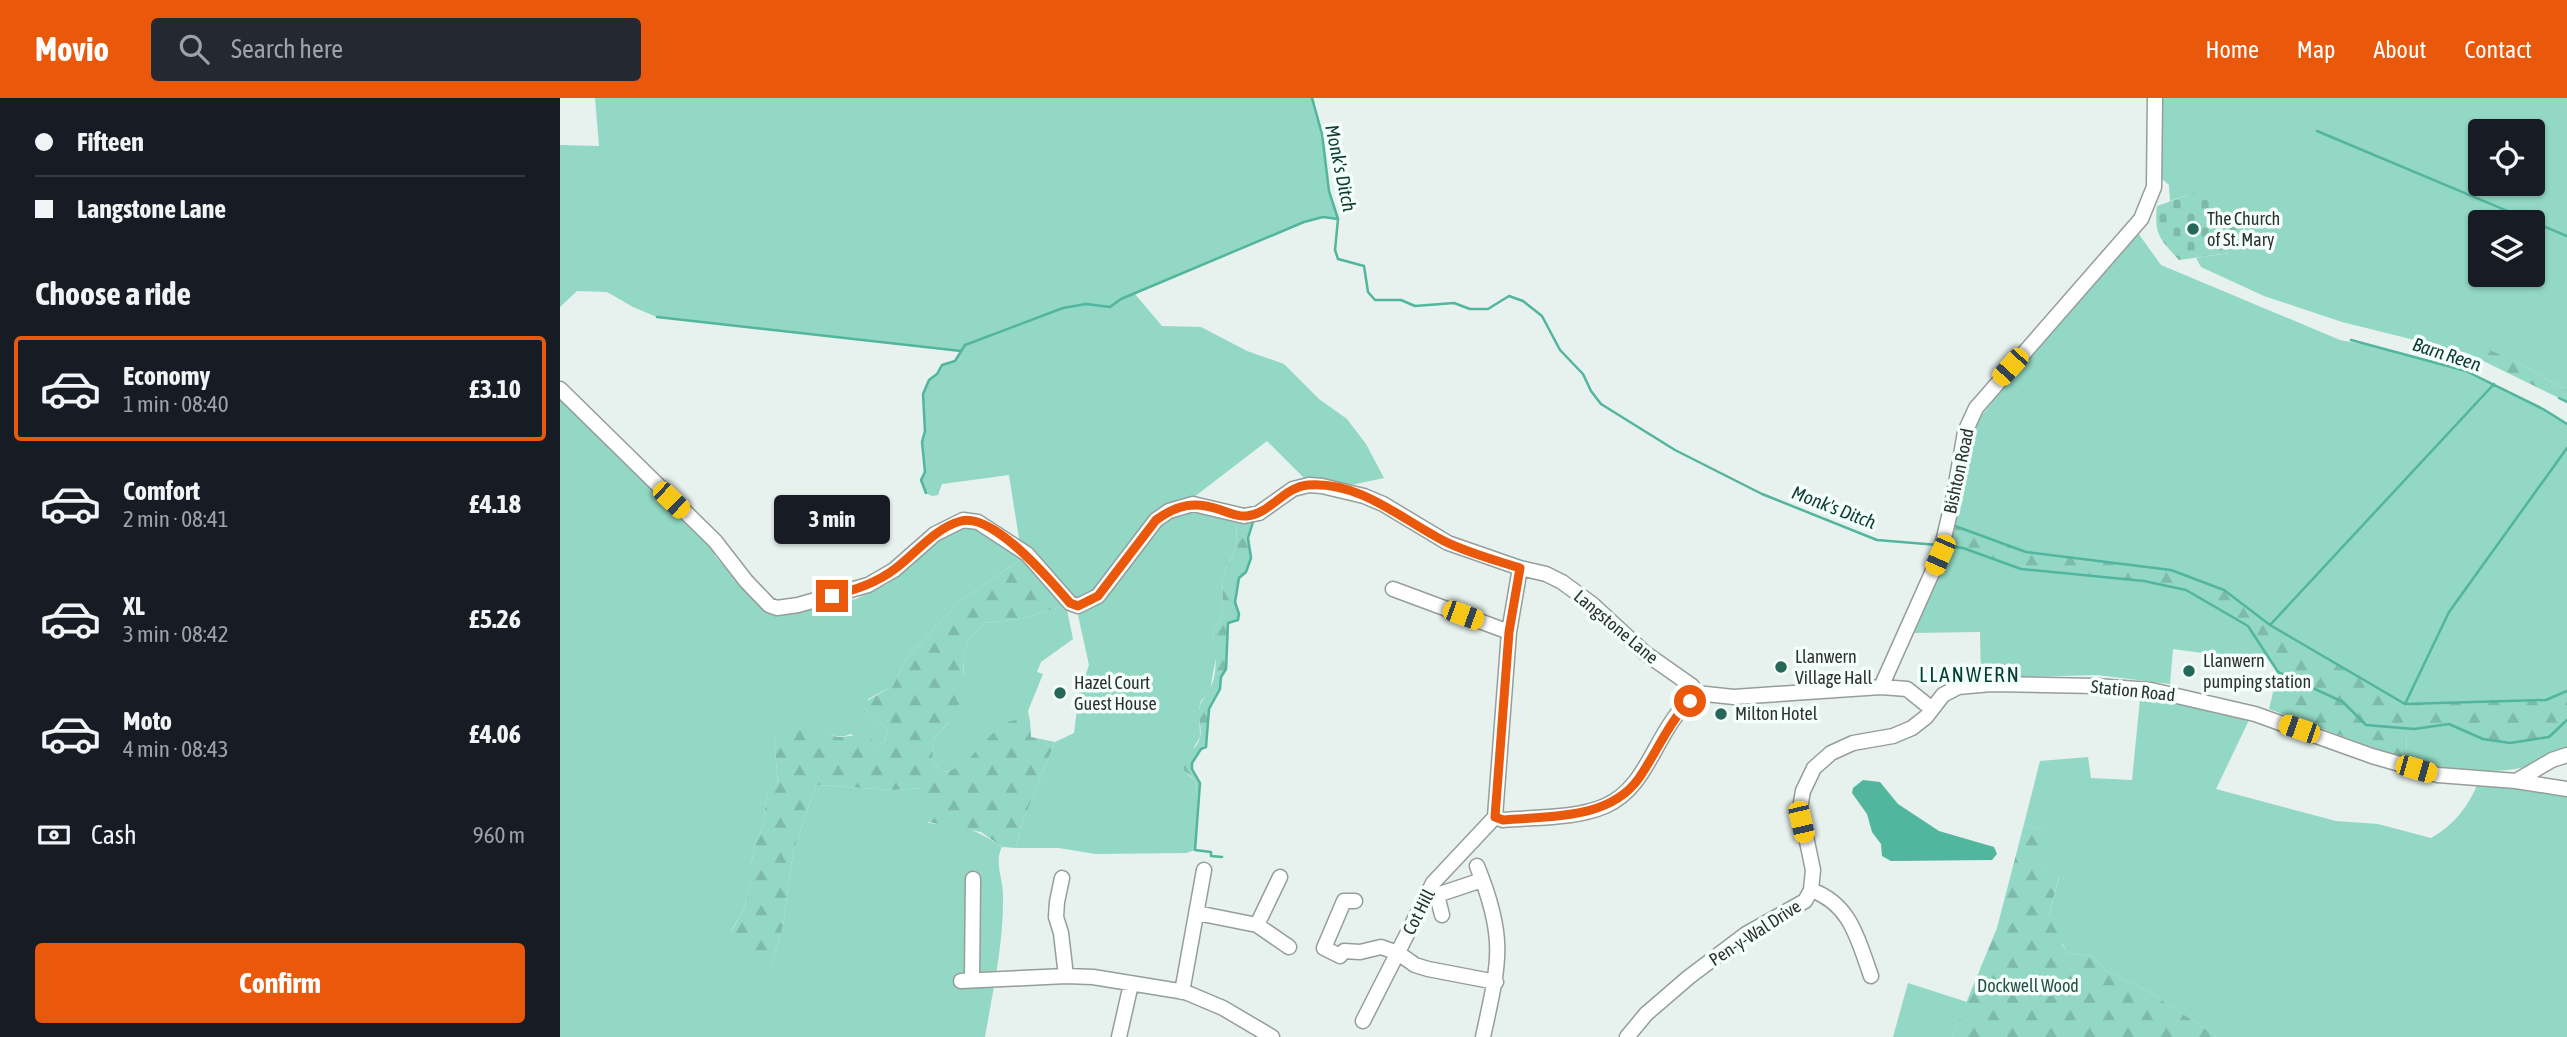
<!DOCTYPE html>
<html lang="en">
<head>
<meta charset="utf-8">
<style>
	:root { --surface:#171b24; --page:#242831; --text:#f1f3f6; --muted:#9ea1a6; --line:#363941; --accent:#ea580c }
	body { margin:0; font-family:"Asap Condensed",sans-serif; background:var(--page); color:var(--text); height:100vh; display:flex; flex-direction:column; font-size:26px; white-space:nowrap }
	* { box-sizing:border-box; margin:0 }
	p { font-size:23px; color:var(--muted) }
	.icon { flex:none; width:38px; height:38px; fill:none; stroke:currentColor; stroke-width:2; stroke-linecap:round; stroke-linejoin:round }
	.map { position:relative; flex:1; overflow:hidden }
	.drawer { display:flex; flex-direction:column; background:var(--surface); width:560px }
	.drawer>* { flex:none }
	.banner { display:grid; align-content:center; height:154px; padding:0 35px; background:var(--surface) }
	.tools { position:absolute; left:1908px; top:21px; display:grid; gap:14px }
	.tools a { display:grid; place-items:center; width:77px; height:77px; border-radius:7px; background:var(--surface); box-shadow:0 2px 5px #0004; font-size:35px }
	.end { position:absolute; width:32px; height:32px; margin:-16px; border:9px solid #ea580c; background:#fff; box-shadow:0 0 0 4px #fff }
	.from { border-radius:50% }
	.bubble { position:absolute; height:49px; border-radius:7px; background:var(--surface); box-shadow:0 2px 5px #0004; font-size:23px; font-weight:700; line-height:49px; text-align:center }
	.car { position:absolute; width:21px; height:42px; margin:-21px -10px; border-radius:9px; box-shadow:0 0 5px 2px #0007; background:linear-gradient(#f5c518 24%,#345 0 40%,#f5c518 0 76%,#345 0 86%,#f5c518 0) }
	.banner b { display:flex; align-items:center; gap:24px; height:66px; font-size:26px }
	.banner b+b { border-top:2px solid var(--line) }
	.banner i { width:18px; height:18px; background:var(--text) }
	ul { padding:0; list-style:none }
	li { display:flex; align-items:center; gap:21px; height:105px; margin:0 14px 10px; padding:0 21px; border:4px solid transparent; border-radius:7px }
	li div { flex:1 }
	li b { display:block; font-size:26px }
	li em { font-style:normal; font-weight:700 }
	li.selected { border-color:var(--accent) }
	li>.icon { width:63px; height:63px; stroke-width:1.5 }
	h2 { padding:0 35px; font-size:32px; line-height:84px }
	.pay { display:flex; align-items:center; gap:18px; height:77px; padding:0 35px; font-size:26px }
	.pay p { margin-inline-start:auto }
	.action { display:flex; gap:14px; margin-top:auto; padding:14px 35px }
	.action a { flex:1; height:80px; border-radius:7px; background:var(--accent); color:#fff; font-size:28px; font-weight:700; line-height:80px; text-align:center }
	header { display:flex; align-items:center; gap:42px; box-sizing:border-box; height:98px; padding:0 35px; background:var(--accent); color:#fff }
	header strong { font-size:33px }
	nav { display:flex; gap:38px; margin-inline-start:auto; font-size:24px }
	.search { width:490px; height:63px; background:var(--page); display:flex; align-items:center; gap:18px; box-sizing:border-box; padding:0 24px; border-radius:7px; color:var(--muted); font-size:26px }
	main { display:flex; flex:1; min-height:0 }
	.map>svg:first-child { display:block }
</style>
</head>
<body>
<header>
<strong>Movio</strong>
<div class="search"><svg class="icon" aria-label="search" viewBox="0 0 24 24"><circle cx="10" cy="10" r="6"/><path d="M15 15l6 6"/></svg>Search here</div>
<nav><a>Home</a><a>Map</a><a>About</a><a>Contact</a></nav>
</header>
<main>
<section class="drawer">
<div class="banner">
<b><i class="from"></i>Fifteen</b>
<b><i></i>Langstone Lane</b>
</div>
<h2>Choose a ride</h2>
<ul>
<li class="selected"><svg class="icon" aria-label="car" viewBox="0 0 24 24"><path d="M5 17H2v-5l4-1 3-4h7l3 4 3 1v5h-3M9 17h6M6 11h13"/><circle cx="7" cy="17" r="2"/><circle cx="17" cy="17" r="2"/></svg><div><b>Economy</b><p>1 min · 08:40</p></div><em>£3.10</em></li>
<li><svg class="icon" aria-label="car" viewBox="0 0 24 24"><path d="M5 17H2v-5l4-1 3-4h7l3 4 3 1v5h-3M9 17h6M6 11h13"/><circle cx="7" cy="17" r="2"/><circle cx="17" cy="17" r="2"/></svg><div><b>Comfort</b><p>2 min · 08:41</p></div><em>£4.18</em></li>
<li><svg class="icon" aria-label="car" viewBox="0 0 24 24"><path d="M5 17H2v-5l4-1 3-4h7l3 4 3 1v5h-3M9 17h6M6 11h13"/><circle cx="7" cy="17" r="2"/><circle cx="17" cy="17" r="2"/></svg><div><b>XL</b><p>3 min · 08:42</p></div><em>£5.26</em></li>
<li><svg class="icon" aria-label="car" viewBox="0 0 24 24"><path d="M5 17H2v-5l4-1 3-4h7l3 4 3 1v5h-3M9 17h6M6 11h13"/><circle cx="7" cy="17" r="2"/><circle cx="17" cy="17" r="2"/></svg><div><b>Moto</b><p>4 min · 08:43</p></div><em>£4.06</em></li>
</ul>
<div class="pay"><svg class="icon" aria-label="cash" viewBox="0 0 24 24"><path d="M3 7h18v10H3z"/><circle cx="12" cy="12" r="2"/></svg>Cash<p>960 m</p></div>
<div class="action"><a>Confirm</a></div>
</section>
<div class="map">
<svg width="2007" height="939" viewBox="0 0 2007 939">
	<defs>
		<pattern id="forest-firs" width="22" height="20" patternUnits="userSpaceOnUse" patternTransform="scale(1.75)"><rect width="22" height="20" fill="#92d8c4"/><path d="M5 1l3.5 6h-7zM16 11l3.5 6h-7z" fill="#7ebaa9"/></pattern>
		<pattern id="cemetery-stones" width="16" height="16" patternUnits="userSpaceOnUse" patternTransform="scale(1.75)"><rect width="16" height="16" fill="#92d8c4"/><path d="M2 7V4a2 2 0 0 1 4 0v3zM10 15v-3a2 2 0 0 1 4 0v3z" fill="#7ebaa9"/></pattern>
	</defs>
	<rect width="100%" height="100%" fill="#e7f1ee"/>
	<path fill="#92d8c4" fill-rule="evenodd" d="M35 0H752L762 36 769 93 778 121 762 119 744 124 575 196 602 228 641 229 687 253 724 266 759 301 787 321 806 346 824 380 786 388 746 382 707 343 634 399 614 407 527 501H514L460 447 449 377 382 386 378 397 372 398 366 395 361 382 365 374 362 344 365 333 363 296 369 282 377 276 382 267 395 263 400 253 97 219 73 209 47 194 17 193 0 209V47L39 48Z
		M1601 0H2007V292L1953 262 1907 250V255L1782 224 1704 198 1641 169 1636 160 1669 155 1634 95 1610 103 1609 87 1600 79ZM1920 33H1972V86H1920ZM1920 124H1972V177H1920Z
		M1578 135 1601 167 1780 242 1817 249 1906 273 1983 311 2007 326V593L1986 602 1845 606 1710 527 1664 492 1611 472 1466 454 1395 428 1414 327 1459 270Z
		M0 299 151 444 155 458 188 495 208 512 223 514 296 501 327 486 396 428 417 430 464 459 400 503 345 562 333 588 308 601 305 610 327 631 325 644 317 647 291 636C278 641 272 638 261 631L214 639 218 688 207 692 203 729 196 743 191 766V784L183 813 171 833 210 871 223 828 233 754 256 687 334 692 363 690 368 725C401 728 415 730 442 749 434 763 443 781 443 797 444 844 433 892 425 939H0Z
		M623 410 661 416 676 425 677 448 663 477 662 517 652 535 657 555 653 575 650 593 641 603 639 610 640 639 634 649 627 676 635 682 639 711 635 752 626 755 535 756 499 750H456L461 728 495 644 514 635 519 596 529 567 518 517 532 508 593 431Z
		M1390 449 1403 450 1461 471 1584 483 1626 492 1688 528 1709 560 1696 565 1678 560 1613 551 1610 586 1537 577 1421 580 1420 534 1349 535 1385 468Z
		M506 507 513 541 481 564 477 574 483 576 468 613 470 623C429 621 417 671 382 674L373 663 372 642 388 625 404 574V555L408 543 424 525 461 521Z
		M1581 591 1690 620 1656 691 1776 723 1818 726 1871 740C1894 727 1908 709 1918 685L1967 690 2007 697V939H1656L1649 933 1586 892 1545 872 1532 858 1507 855 1489 817 1499 780 1485 767 1495 735 1464 726 1480 663 1528 659 1531 680 1572 682Z
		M2007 622V652C1993 658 1976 667 1961 670 1925 677 1882 670 1846 662L1847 631 1889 626 1923 641 1989 639Z
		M1348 885 1407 904 1392 939H1333Z"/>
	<path fill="url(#forest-firs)" d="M1922 249 1953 262 2007 292V304L1907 255V250Z
		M693 424 688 440 691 460 686 474 679 480 675 504 679 516 678 522 668 525 666 571 661 579 660 591 649 611 646 649 641 651 632 665V671L640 685 639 711 635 682 624 672C625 652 636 654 640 639 642 631 638 620 639 612 640 603 645 600 649 593 658 577 657 552 652 535L662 517 663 477 677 448 676 425Z
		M1395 428 1466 454 1611 472 1664 492 1710 527 1845 606 1986 602 2007 593V622L1989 639 1950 645 1923 641 1889 626 1847 631 1846 662 1709 611 1718 574 1688 528 1626 492 1584 483 1461 471 1403 450 1390 449Z
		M464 459 506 507 461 521 424 525 408 543 404 555 403 596 396 616 372 642 373 663 382 674C410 672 424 636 448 624 455 621 463 622 470 623L471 639 495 644 461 728 456 750 442 749 421 734 363 723V690L334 692 256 687 233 754 223 828 210 871C192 862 181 850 171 834L183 813 191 784V766L196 743 203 729 207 692 218 687 214 639C228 635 243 628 258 630 265 631 270 638 278 639 294 640 303 629 317 647L325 644 327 631 305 610 303 605 333 588 345 562 400 503Z
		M1464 726 1496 735 1485 767 1499 779 1489 817 1506 833 1502 846 1507 855 1532 858 1545 872 1586 892 1649 933 1656 939H1392L1437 830Z"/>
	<path fill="url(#cemetery-stones)" d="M1634 95C1647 103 1676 115 1677 133 1677 140 1671 149 1669 155L1619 162C1600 141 1594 137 1597 108Z"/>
	<path fill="#52b59d" d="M1303 682 1320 684 1338 706 1379 733 1434 749 1437 756 1432 762 1331 763 1322 758 1321 746 1312 734 1307 716 1292 695 1293 690Z"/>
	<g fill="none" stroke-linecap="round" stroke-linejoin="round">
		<path stroke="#52b59d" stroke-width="2.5" d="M752 0 762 36 769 93 778 121 775 152 778 161 804 168 808 194 815 202H841L855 208 894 205 910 211H928L949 198 963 203 982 218 1000 252 1023 276 1031 293 1041 306 1115 352 1202 396 1317 442 1378 447
			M1757 33 2007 138
			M97 219 401 253
			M1791 242 1906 273 1983 311 2007 326
			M1999 300 2007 304
			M366 395 361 382 365 374 362 344 365 333 363 296 369 282 377 276 382 267 395 263 405 247 503 210 526 206 550 209 561 201 744 124 763 119 778 121
			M1395 428 1466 454 1611 472 1664 492 1710 527 1845 606 1986 602 2007 593
			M1388 448 1403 450 1461 471 1584 483 1626 492 1688 528 1718 574 1783 604 1806 627 1854 631 1889 626 1923 641 1950 645 1989 639 2007 622
			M1710 527 1934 286
			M1845 606 1889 514 2007 350
			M662 759 651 758V754L635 752 640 685 632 671V665L641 651 646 649 649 611 660 591 661 579 666 571 668 525 678 522 679 516 675 504 679 480 686 474 691 460 688 440 693 424"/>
		<defs>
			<path id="minor" d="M0 291 155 443 186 483 209 507 217 510 238 507 308 487 334 472 375 436 403 422 418 424 467 456 510 505 518 508 538 498 596 422 609 413 633 406 684 418 699 415 733 391 749 387 762 388 804 398 823 406 888 445 960 470 986 476 1002 484 1032 506 1085 555 1132 588 1136 595
				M833 491 949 534
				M1321 589 1380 457 1394 397 1405 334 1416 310 1581 121 1594 89 1595 0
				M1136 595 1174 599 1321 589 1347 591 1372 611
				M1956 683 2007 691
				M935 719 943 722C975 719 1015 721 1045 708 1084 691 1093 646 1118 615 1123 608 1130 603 1136 595
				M935 719 949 534 960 470
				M917 768C947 841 939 865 923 939
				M502 780 497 804 496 819 501 835 506 878
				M1251 792C1291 806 1298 842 1311 878
				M795 803H784L764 850 780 858 784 853 800 854 821 849 838 855 855 867 868 871 936 884
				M637 815 697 827 720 779
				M882 817 877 797 922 782
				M697 827 729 849
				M412 882 413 781
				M401 883 506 878 533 879 625 894 663 910 712 939
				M622 894 644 772
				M803 923 873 785 935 719
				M559 939 571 886
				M1067 939 1086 916 1129 879 1186 836 1245 803 1251 792 1253 772 1240 710 1243 693 1254 670 1271 655 1293 645 1333 638 1352 630 1366 619 1383 597 1398 589 1431 586 1536 588 1591 592 1695 616 1812 658 1878 677 1956 683 1992 662 2007 657"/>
		</defs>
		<use href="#minor" stroke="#959e9b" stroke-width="17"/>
		<use href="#minor" stroke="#fff" stroke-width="14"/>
	</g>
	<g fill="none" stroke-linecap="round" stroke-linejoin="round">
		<path stroke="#ea580c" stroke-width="9" d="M272 498C294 492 317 485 336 470 356 455 375 430 401 423 433 414 491 483 510 505L518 508 538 498 596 422C618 406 635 403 661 412 669 415 678 419 687 418 711 415 724 389 748 387 800 383 841 421 884 443 908 455 935 462 960 470L949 534 935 719 943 722C988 718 1050 722 1079 680 1097 654 1108 625 1130 603"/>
	</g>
	<g fill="#256859" stroke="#f4fffb" stroke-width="2.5">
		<circle cx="1633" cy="131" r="7"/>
		<circle cx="1221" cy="569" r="7"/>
		<circle cx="1629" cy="573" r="7"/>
		<circle cx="500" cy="595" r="7"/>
		<circle cx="1161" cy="616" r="7"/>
	</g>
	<g text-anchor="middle" stroke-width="7" stroke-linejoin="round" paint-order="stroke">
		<g font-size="18" fill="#2d3130" stroke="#f4fffb" text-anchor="start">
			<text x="1647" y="127">The Church<tspan x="1647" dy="21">of St. Mary</tspan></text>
			<text x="1235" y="565">Llanwern<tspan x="1235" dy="21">Village Hall</tspan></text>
			<text x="1643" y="569">Llanwern<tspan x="1643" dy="21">pumping station</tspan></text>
			<text x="514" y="591">Hazel Court<tspan x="514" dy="21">Guest House</tspan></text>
			<text x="1175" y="622">Milton Hotel</text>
		</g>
		<g font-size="18" fill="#2d3130" stroke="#f4fffb">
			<text transform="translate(1399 373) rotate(-78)" y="6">Bishton Road</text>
			<text transform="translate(1056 529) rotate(40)" y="6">Langstone Lane</text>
			<text transform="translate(1573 593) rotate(6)" y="6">Station Road</text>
			<text transform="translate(859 814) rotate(-63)" y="6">Cot Hill</text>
			<text transform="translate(1195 835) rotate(-33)" y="6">Pen-y-Wal Drive</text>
		</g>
		<g font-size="18" fill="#275247" stroke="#f4fffb">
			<text x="1468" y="894">Dockwell Wood</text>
		</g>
		<g font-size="19" font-style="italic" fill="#0e3c32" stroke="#f4fffb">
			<text transform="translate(781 70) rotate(78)" y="7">Monk's Ditch</text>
			<text transform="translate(1887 256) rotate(18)" y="7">Barn Reen</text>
			<text transform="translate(1274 409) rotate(21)" y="7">Monk's Ditch</text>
		</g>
		<g font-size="21" letter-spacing="2" fill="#043f34" stroke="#f4fffb">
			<text x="1410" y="584">LLANWERN</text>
		</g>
	</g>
</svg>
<div class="tools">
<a><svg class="icon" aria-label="locate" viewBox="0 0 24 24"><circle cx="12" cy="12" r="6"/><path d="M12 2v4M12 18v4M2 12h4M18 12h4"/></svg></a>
<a><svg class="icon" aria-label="layers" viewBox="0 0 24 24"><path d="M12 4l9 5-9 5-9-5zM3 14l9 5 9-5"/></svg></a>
</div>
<i class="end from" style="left:1130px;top:603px"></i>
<i class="end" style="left:272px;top:498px"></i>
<div class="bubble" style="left:214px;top:397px;width:116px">3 min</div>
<i class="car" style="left:1450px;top:269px;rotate:222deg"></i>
<i class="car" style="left:111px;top:402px;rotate:134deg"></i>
<i class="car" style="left:1380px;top:457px;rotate:204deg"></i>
<i class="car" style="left:903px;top:517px;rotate:110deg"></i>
<i class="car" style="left:1739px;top:631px;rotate:289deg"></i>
<i class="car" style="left:1856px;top:671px;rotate:106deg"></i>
<i class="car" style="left:1241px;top:724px;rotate:167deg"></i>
</div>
</main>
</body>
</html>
